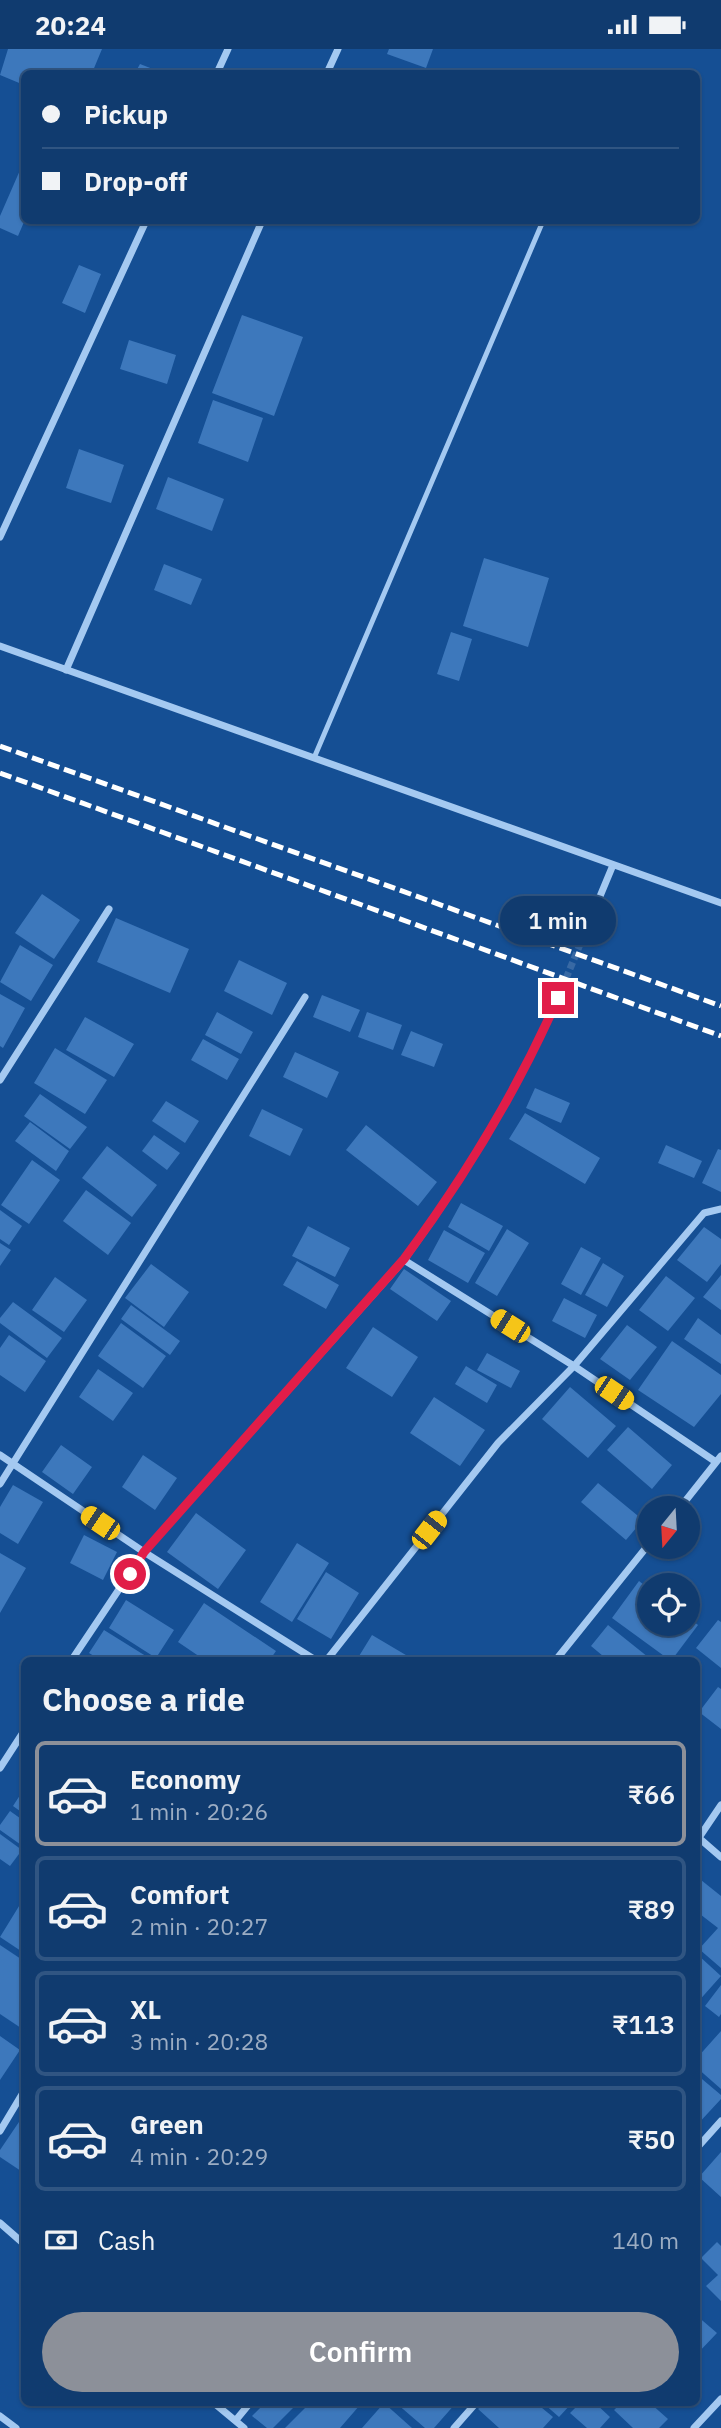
<!DOCTYPE html>
<html lang="en">
<head>
<meta charset="utf-8">
<style>
	:root { --surface:#103b6f; --page:#194274; --text:#f1f3f6; --muted:#9cadc3; --line:#305582; --accent:#8c9099 }
	body { margin:0; font-family:"IBM Plex Sans",sans-serif; background:var(--page); color:var(--text); height:100vh; display:flex; flex-direction:column; font-size:26px; white-space:nowrap }
	* { box-sizing:border-box; margin:0 }
	p { font-size:23px; color:var(--muted) }
	.icon { flex:none; width:38px; height:38px; fill:none; stroke:currentColor; stroke-width:2; stroke-linecap:round; stroke-linejoin:round }
	.map { position:relative; flex:1; overflow:hidden }
	.side { position:absolute; left:21px; top:1608px; width:679px; height:749px; display:flex; flex-direction:column; background:var(--surface); border-radius:10px; box-shadow:0 2px 5px #0004,0 0 0 2px var(--line) }
	.side>* { flex:none }
	.banner { position:absolute; left:21px; top:21px; width:679px; height:154px; border-radius:10px; box-shadow:0 2px 5px #0004,0 0 0 2px var(--line); display:grid; align-content:center; height:154px; padding:0 21px; background:var(--surface) }
	.needle { width:46px; rotate:198deg }
	.tools { position:absolute; left:637px; top:1447px; display:grid; gap:14px }
	.tools a { display:grid; place-items:center; width:63px; height:63px; border-radius:50%; background:var(--surface); box-shadow:0 2px 5px #0004,0 0 0 2px var(--line); font-size:35px }
	.end { position:absolute; width:32px; height:32px; margin:-16px; border:9px solid #e11d48; background:#fff; box-shadow:0 0 0 4px #fff }
	.from { border-radius:50% }
	.bubble { position:absolute; height:49px; border-radius:24px; background:var(--surface); box-shadow:0 2px 5px #0004,0 0 0 2px var(--line); font-size:23px; font-weight:600; line-height:49px; text-align:center }
	.car { position:absolute; width:21px; height:42px; margin:-21px -10px; border-radius:9px; box-shadow:0 0 5px 2px #0007; background:linear-gradient(#f5c518 24%,#345 0 40%,#f5c518 0 76%,#345 0 86%,#f5c518 0) }
	.banner b { display:flex; align-items:center; gap:24px; height:66px; font-size:26px }
	.banner b+b { border-top:2px solid var(--line) }
	.banner i { width:18px; height:18px; background:var(--text) }
	ul { padding:0; list-style:none }
	li { display:flex; align-items:center; gap:21px; height:105px; margin:0 14px 10px; padding:0 7px; border:4px solid var(--line); border-radius:10px }
	li div { flex:1 }
	li b { display:block; font-size:26px }
	li em { font-style:normal; font-weight:600 }
	li.current { border-color:var(--accent) }
	li>.icon { width:63px; height:63px; stroke-width:1.5 }
	h2 { padding:0 21px; font-size:32px; line-height:84px }
	.pay { display:flex; align-items:center; gap:18px; height:77px; padding:0 21px; font-size:26px }
	.pay p { margin-inline-start:auto }
	.primary-button { display:flex; gap:14px; margin-top:auto; padding:14px 21px }
	.primary-button a { flex:1; height:80px; border-radius:42px; background:var(--accent); color:#fff; font-size:28px; font-weight:600; line-height:80px; text-align:center }
	.status { display:flex; justify-content:space-between; align-items:center; height:49px; padding:0 35px; background:var(--surface); direction:ltr }
	.status svg { height:19px; fill:currentColor }
	.map>svg:first-child { display:block }
</style>
</head>
<body>
<div class="status"><b>20:24</b><svg viewBox="0 0 49 12"><path d="M0 12V9h3v3zM5 12V6h3v6zM10 12V3h3v9zM15 12V0h3v12zM26 1h20v11H26zM47 4h2v5h-2z"/></svg></div>
<div class="map">
<svg width="721" height="2379" viewBox="0 0 721 2379">
	<rect width="100%" height="100%" fill="#154f94"/>
	<path fill="#3d78bc" d="M8 0H102L92 24H24V36L0 26Z
		M389 0H433L426 19 387 5Z
		M140 15 163 24H135Z
		M24 112V173L18 187 0 179V167Z
		M79 216 101 225 85 264 62 254Z
		M242 266 303 288 274 367 212 344Z
		M129 291 176 306 167 335 120 320Z
		M213 351 263 369 248 413 198 394Z
		M79 400 124 416 111 454 66 439Z
		M168 428 224 450 212 482 156 460Z
		M484 509 549 529 528 598 463 577Z
		M164 515 202 530 191 556 154 541Z
		M451 583 472 590 459 632 437 625Z
		M42 845 80 871 54 910 15 884Z
		M116 869 189 900 170 944 97 913Z
		M20 896 53 916 31 952 0 933Z
		M239 911 287 934 272 966 224 942Z
		M0 945 25 959 3 999 0 997Z
		M322 946 360 961 350 983 313 968Z
		M217 963 253 983 241 1005 205 986Z
		M367 963 402 976 393 1001 358 988Z
		M85 968 134 995 114 1028 66 1001Z
		M411 982 443 995 434 1018 401 1006Z
		M203 990 239 1010 227 1031 191 1011Z
		M55 999 107 1031 85 1065 34 1034Z
		M295 1003 339 1023 327 1049 283 1028Z
		M535 1039 570 1054 561 1074 526 1059Z
		M40 1045 87 1078 70 1100 24 1067Z
		M166 1052 199 1072 185 1094 152 1072Z
		M262 1060 303 1080 290 1107 249 1087Z
		M525 1064 600 1109 585 1135 509 1090Z
		M30 1073 69 1102 56 1122 15 1092Z
		M366 1076 437 1133 418 1157 346 1101Z
		M154 1086 180 1104 167 1121 142 1102Z
		M666 1096 702 1112 694 1129 658 1114Z
		M107 1097 157 1136 132 1168 82 1129Z
		M718 1100 721 1101V1143L702 1134Z
		M32 1111 60 1131 29 1175 1 1156Z
		M86 1141 131 1174 108 1206 63 1172Z
		M461 1154 503 1177 489 1202 448 1178Z
		M0 1161 22 1177 9 1196 0 1190Z
		M308 1177 350 1199 335 1228 292 1207Z
		M704 1178 721 1190V1215L707 1233 677 1211Z
		M507 1180 529 1194 497 1247 475 1234Z
		M444 1181 485 1204 468 1234 428 1211Z
		M0 1194 11 1201 0 1217Z
		M581 1198 601 1209 581 1246 561 1235Z
		M297 1212 339 1236 326 1260 283 1236Z
		M603 1214 624 1227 607 1258 585 1246Z
		M151 1215 189 1243 164 1278 125 1249Z
		M404 1220 451 1252 437 1272 390 1240Z
		M721 1226V1261L703 1248Z
		M666 1227 695 1249 668 1282 639 1261Z
		M55 1228 87 1251 64 1283 32 1261Z
		M564 1249 597 1266 585 1289 552 1272Z
		M13 1253 62 1289 47 1309 0 1274V1269Z
		M131 1256 180 1292 170 1306 121 1270Z
		M698 1269 721 1286V1315L684 1290Z
		M121 1274 166 1307 143 1339 98 1307Z
		M627 1276 657 1298 630 1331 600 1310Z
		M373 1278 418 1308 392 1348 346 1319Z
		M9 1286 46 1312 25 1343 0 1326V1299Z
		M672 1292 721 1326V1345L694 1378 638 1341Z
		M487 1304 520 1322 511 1339 477 1321Z
		M466 1317 497 1336 487 1354 455 1335Z
		M98 1320 133 1344 113 1372 79 1348Z
		M570 1338 616 1377 588 1409 542 1370Z
		M434 1348 485 1381 460 1417 410 1384Z
		M628 1378 672 1416 652 1440 607 1401Z
		M61 1396 92 1418 73 1445 42 1423Z
		M143 1406 177 1429 155 1461 122 1438Z
		M598 1434 643 1471 626 1491 581 1453Z
		M13 1436 43 1453 18 1495 0 1484V1458Z
		M196 1464 246 1501 218 1540 167 1503Z
		M84 1486 117 1503 103 1531 70 1514Z
		M297 1494 329 1514 292 1573 260 1553Z
		M0 1504 26 1519 0 1564Z
		M326 1523 359 1544 331 1590 297 1570Z
		M639 1532 649 1540V1575H688V1568L698 1576 671 1612 612 1569Z
		M126 1551 174 1581 156 1609 109 1579Z
		M204 1554 276 1602 269 1612H206L178 1593Z
		M718 1571 721 1573V1619L696 1599Z
		M608 1576 653 1612H609L591 1597Z
		M104 1581 149 1609 148 1612H102L89 1604Z
		M372 1586 416 1612H356Z
		M718 1638 721 1640V1680L699 1663Z
		M24 1740V1765L13 1757Z
		M10 1762 24 1772V1798L0 1781V1776Z
		M0 1785 22 1801 10 1817 0 1810Z
		M696 1827 721 1847V1919L699 1900 718 1879 696 1862Z
		M24 1849V1904L0 1888Z
		M0 1896 24 1912V1981L0 1965Z
		M698 1906 721 1927 696 1955V1908Z
		M721 1936V1965L719 1968 705 1957Z
		M721 1982V2040L696 2018V2010Z
		M0 1987 20 2001 0 2031Z
		M696 2025 721 2046V2050L696 2077Z
		M21 2070 24 2073V2124L0 2108V2101Z
		M721 2103V2148L699 2128Z
		M717 2193 721 2197V2252L706 2237 718 2226 701 2209Z
		M696 2266 717 2284 696 2306Z
		M265 2354H298L273 2379H267L252 2367Z
		M310 2354H357L360 2356 340 2379H285Z
		M384 2354 412 2379H362Z
		M396 2354H456L434 2379H425Z
		M484 2354H536L553 2368 543 2379H499L478 2360Z
		M543 2354H572L559 2368Z
		M580 2354H595L610 2368 600 2379H587L570 2364Z
		M621 2354H650L668 2370 659 2379H633L614 2361Z"/>
	<g fill="none" stroke-linecap="round" stroke-linejoin="round">
		<path stroke="#3869a4" stroke-width="7" stroke-dasharray="7 3.5" stroke-linecap="butt" d="M558 949 581 893"/>
		<path stroke="#a4c9f1" stroke-width="5" d="M314 709 543 172"/>
		<path stroke="#a4c9f1" stroke-width="7" d="M217 24 228 0
			M327 24 338 0
			M0 488 146 172
			M0 597 721 854
			M66 621 262 172
			M581 893 613 816
			M0 1031 109 860
			M404 1211 574 1317 716 1413
			M0 1406 144 1503 317 1612
			M0 1435 305 948
			M679 1460 721 1407
			M71 1612 144 1503 404 1211C464 1129 517 1042 558 949
			M326 1612 498 1394 574 1317 704 1164 721 1160
			M555 1612 649 1495
			M0 1719 24 1682
			M699 1789 721 1808
			M696 1793 721 1756
			M0 2082 24 2042
			M696 2100 721 2072
			M0 2174 24 2195
			M214 2354 244 2379
			M0 2367 16 2379
			M236 2371 250 2354
			M454 2379 476 2354
			M694 2379 721 2350"/>
		<path stroke="#fff" stroke-width="5" stroke-dasharray="12 5" stroke-linecap="butt" d="M0 697 721 957
			M0 724 721 987"/>
	</g>
	<g fill="none" stroke-linecap="round" stroke-linejoin="round">
		<path stroke="#e11d48" stroke-width="9" d="M130 1525 144 1503 404 1210C464 1129 517 1042 558 949"/>
	</g>
</svg>
<div class="tools">
<a><svg class="needle" viewBox="-14 -14 28 28"><path d="M0-13l5 13h-10z" fill="#e53935"/><path d="M0 13l5-13h-10z" fill="#9cadc3"/></svg></a>
<a><svg class="icon" aria-label="locate" viewBox="0 0 24 24"><circle cx="12" cy="12" r="6"/><path d="M12 2v4M12 18v4M2 12h4M18 12h4"/></svg></a>
</div>
<i class="end from" style="left:130px;top:1525px"></i>
<i class="end" style="left:558px;top:949px"></i>
<div class="bubble" style="left:500px;top:847px;width:116px">1 min</div>
<i class="car" style="left:510px;top:1277px;rotate:302deg"></i>
<i class="car" style="left:614px;top:1344px;rotate:124deg"></i>
<i class="car" style="left:100px;top:1474px;rotate:304deg"></i>
<i class="car" style="left:429px;top:1481px;rotate:38deg"></i>
<div class="banner">
<b><i class="from"></i>Pickup</b>
<b><i></i>Drop-off</b>
</div>
<section class="side">
<h2>Choose a ride</h2>
<ul>
<li class="current"><svg class="icon" aria-label="car" viewBox="0 0 24 24"><path d="M5 17H2v-5l4-1 3-4h7l3 4 3 1v5h-3M9 17h6M6 11h13"/><circle cx="7" cy="17" r="2"/><circle cx="17" cy="17" r="2"/></svg><div><b>Economy</b><p>1 min · 20:26</p></div><em>₹66</em></li>
<li><svg class="icon" aria-label="car" viewBox="0 0 24 24"><path d="M5 17H2v-5l4-1 3-4h7l3 4 3 1v5h-3M9 17h6M6 11h13"/><circle cx="7" cy="17" r="2"/><circle cx="17" cy="17" r="2"/></svg><div><b>Comfort</b><p>2 min · 20:27</p></div><em>₹89</em></li>
<li><svg class="icon" aria-label="car" viewBox="0 0 24 24"><path d="M5 17H2v-5l4-1 3-4h7l3 4 3 1v5h-3M9 17h6M6 11h13"/><circle cx="7" cy="17" r="2"/><circle cx="17" cy="17" r="2"/></svg><div><b>XL</b><p>3 min · 20:28</p></div><em>₹113</em></li>
<li><svg class="icon" aria-label="car" viewBox="0 0 24 24"><path d="M5 17H2v-5l4-1 3-4h7l3 4 3 1v5h-3M9 17h6M6 11h13"/><circle cx="7" cy="17" r="2"/><circle cx="17" cy="17" r="2"/></svg><div><b>Green</b><p>4 min · 20:29</p></div><em>₹50</em></li>
</ul>
<div class="pay"><svg class="icon" aria-label="cash" viewBox="0 0 24 24"><path d="M3 7h18v10H3z"/><circle cx="12" cy="12" r="2"/></svg>Cash<p>140 m</p></div>
<div class="primary-button"><a>Confirm</a></div>
</section>
</div>
</body>
</html>
